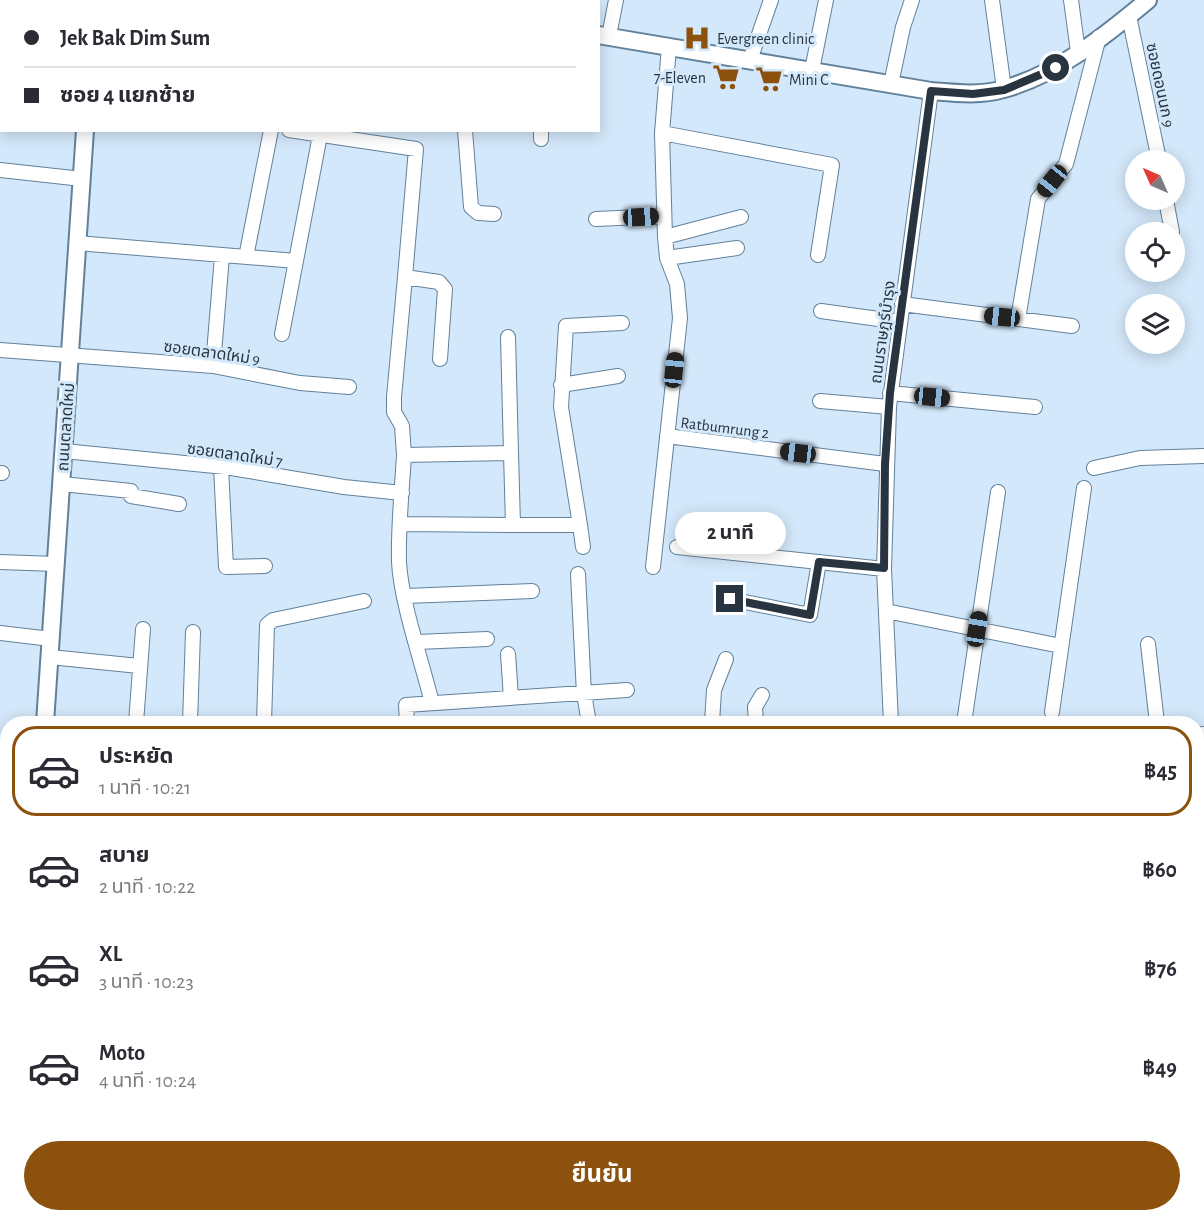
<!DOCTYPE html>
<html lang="th">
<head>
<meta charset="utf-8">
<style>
	:root { --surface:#fff; --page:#f2f2f3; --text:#2b2b33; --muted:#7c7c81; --line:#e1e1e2; --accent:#8c510d }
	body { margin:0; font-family:"Alegreya Sans","Noto Sans Thai",sans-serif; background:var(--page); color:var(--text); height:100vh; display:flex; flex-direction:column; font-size:22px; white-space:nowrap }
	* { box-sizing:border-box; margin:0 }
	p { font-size:20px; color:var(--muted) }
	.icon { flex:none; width:33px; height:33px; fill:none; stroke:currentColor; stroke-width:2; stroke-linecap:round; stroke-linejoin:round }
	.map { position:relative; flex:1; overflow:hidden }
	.details { position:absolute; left:0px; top:716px; width:1204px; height:506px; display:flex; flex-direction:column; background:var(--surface); border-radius:24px 24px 0 0; box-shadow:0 3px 15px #0003 }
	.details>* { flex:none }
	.hud { position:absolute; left:0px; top:0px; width:600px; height:132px; box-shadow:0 3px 15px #0003; display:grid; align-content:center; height:132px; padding:0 24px; background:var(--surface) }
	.needle { width:39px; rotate:315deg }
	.buttons { position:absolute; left:1125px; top:150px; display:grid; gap:12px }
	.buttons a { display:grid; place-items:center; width:60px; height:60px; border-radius:50%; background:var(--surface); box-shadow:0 3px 15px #0003; font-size:30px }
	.end { position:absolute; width:27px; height:27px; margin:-14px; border:8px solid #283540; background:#fff; box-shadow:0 0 0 3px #fff }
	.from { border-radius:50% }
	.bubble { position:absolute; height:42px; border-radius:21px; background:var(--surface); box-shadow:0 3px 15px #0003; font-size:20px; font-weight:700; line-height:42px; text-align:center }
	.car { position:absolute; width:18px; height:36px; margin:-18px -9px; border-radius:8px; box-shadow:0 0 4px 2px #0007; background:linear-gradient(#222 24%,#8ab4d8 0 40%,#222 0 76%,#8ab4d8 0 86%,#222 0) }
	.hud b { display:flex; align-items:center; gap:21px; height:57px; font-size:22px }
	.hud b+b { border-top:2px solid var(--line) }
	.hud i { width:15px; height:15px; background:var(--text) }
	ul { padding:10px 0 0; list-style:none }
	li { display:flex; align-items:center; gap:18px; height:90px; margin:0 12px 9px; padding:0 12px; border:3px solid transparent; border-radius:24px }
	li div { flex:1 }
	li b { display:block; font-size:22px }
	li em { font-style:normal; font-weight:700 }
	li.current { border-color:var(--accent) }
	li>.icon { width:54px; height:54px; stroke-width:1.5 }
	.primary-button { display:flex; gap:12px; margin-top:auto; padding:12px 24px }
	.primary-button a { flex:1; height:69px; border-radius:36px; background:var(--accent); color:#fff; font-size:24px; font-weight:700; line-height:69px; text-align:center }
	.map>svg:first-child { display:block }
</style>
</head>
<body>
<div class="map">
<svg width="1204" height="1220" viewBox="0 0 1204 1220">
	<rect width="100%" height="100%" fill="#d3e8fa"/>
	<path fill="#bad281" d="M0 1020 8 1021 7 1053 0 1119Z"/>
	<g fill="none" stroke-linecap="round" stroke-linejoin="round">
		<defs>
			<path id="minor" d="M992 0 1004 89
				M1071 0 1078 52
				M248 2V0
				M349 2V0
				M495 2V0
				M553 2V0
				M1129 16 1159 160
				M609 36 616 0
				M750 60 771 0
				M812 70 826 0
				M891 84 903 27 912 0
				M289 130 416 149 405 277 439 282 445 289 440 359
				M465 130 471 207 478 213 494 214
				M541 130V139
				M662 133 832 165 818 255
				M0 170 82 179
				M1166 200 1172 232
				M596 219 664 216
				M665 237 741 217
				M77 243 296 261
				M246 257 271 130
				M667 258 737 248
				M902 304 1072 326
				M821 311 900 322
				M1018 319 1038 199 1066 164 1099 37
				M282 334 321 130
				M508 337 511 453
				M0 350 213 366 300 383 349 387
				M213 366 222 256
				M561 385 618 376
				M890 393 1035 407
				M820 401 889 407
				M667 436 885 464
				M64 451 225 467 344 487 402 493
				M404 455 402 426 394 412V397L405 277
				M221 467 226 567 265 566
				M1094 468 1140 458 1204 456
				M0 473H2
				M62 484 131 491V496L179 504
				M401 524 513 525 511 453 404 455C402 490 398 527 399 562 401 602 422 662 432 703
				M513 525H580L561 407 566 326 622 323
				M580 525 583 547
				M677 547 884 569
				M0 562 56 564
				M653 567 680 318 677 284 667 258 665 237 662 133 669 47
				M578 574 584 694 589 723
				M406 596 532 591
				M730 599 810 615 819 562
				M886 611 1061 646
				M0 633 51 639
				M417 642 487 639
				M1148 644 1157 723
				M508 654 511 698
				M50 657 139 666
				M1052 712 1084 488
				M136 723 143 629
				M190 723 193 632
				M264 723 267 625 273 620 364 601
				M407 723 406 705 627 690
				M712 723 714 690 726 659
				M756 723 755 707 762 695
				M891 723 884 569 889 407 931 91
				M964 723 998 492
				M1197 735 1204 734
				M0 757H8
				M1197 860 1203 913
				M0 1014 8 1015
				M1197 1074H1204
				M395 1214 397 1220
				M522 1214 523 1220
				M611 1214 657 1218
				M805 1214V1218
				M935 1214 937 1220
				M153 1220V1214
				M325 1220H327L326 1214"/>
			<path id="major" d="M402 0 410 2
				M95 2V0
				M598 35 931 91C955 93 980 96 1004 89 1058 74 1106 35 1148 0
				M45 723 85 130
				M6 1220 8 1202"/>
		</defs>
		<use href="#minor" stroke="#61819b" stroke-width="16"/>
		<use href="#major" stroke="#61819b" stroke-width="20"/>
		<use href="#minor" stroke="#fff" stroke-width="14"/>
		<use href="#major" stroke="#fff" stroke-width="16"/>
	</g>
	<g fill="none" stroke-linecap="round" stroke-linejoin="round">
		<path stroke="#283540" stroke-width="8" d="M730 599 810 615 819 562 884 568 885 464 890 393 931 91 973 94 1004 90 1056 68"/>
	</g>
	<defs>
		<symbol id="hospital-bare" viewBox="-9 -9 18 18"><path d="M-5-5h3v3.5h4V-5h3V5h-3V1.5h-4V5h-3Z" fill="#8c510d" stroke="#d3e8fa" stroke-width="2.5" paint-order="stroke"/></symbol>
		<symbol id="supermarket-bare" viewBox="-9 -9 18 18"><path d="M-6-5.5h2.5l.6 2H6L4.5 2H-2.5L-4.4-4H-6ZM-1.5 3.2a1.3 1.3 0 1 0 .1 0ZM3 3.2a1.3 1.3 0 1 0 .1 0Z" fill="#8c510d" stroke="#d3e8fa" stroke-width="2.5" paint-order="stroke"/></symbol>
	</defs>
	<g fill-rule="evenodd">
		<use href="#hospital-bare" x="678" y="19" width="38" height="38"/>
		<use href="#supermarket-bare" x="707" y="58" width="38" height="38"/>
		<use href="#supermarket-bare" x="750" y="60" width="38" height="38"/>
	</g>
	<g text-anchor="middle" stroke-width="6" stroke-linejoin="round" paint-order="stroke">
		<g font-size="16" fill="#283540" stroke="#d3e8fa" text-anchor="start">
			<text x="717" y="44">Evergreen clinic</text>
			<text x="706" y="83" text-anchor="end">7-Eleven</text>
			<text x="789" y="85">Mini C</text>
		</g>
		<g font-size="16" fill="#283540" stroke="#d3e8fa">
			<text transform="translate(1161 85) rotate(78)" y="6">ซอยดอนนก 9</text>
			<text transform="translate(882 332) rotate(-82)" y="6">ถนนราษฎร์บำรุง</text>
			<text transform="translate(212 352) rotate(8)" y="6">ซอยตลาดใหม่ 9</text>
			<text transform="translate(65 427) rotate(-86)" y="6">ถนนตลาดใหม่</text>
			<text transform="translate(725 427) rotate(7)" y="6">Ratbumrung 2</text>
			<text transform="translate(235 454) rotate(8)" y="6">ซอยตลาดใหม่ 7</text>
		</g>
	</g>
</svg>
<div class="buttons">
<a><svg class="needle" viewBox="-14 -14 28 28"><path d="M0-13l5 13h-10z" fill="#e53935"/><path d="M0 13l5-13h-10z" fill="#7c7c81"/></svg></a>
<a><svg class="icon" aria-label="locate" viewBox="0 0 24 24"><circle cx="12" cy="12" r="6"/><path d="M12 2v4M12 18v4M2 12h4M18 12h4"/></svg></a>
<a><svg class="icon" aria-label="layers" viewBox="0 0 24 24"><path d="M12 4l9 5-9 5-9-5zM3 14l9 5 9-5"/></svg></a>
</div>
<i class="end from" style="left:1056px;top:68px"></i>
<i class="end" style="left:730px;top:599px"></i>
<div class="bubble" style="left:675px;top:512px;width:111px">2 นาที</div>
<i class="car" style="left:1052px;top:181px;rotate:219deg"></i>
<i class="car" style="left:641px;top:217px;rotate:87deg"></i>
<i class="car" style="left:1002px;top:317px;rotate:276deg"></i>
<i class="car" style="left:674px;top:370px;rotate:6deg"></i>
<i class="car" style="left:932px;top:397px;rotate:96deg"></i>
<i class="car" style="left:798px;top:453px;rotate:277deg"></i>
<i class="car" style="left:977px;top:629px;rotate:9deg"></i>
<div class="hud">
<b><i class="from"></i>Jek Bak Dim Sum</b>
<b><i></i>ซอย 4 แยกซ้าย</b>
</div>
<section class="details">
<ul>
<li class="current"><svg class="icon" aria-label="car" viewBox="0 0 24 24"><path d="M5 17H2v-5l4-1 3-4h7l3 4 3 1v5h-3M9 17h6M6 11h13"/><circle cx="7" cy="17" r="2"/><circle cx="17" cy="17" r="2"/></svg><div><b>ประหยัด</b><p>1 นาที · 10:21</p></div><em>฿45</em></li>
<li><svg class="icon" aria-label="car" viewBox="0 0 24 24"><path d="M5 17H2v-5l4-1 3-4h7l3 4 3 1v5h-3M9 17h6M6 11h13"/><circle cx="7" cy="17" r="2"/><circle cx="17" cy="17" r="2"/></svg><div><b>สบาย</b><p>2 นาที · 10:22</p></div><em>฿60</em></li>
<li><svg class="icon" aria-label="car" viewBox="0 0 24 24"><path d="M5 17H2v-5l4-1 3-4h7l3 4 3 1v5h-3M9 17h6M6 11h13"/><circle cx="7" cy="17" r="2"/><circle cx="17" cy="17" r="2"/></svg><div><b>XL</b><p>3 นาที · 10:23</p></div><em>฿76</em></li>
<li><svg class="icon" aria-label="car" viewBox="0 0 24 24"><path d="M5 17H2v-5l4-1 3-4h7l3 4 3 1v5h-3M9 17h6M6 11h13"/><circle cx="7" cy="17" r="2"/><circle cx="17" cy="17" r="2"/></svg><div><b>Moto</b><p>4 นาที · 10:24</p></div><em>฿49</em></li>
</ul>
<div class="primary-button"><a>ยืนยัน</a></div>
</section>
</div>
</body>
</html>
